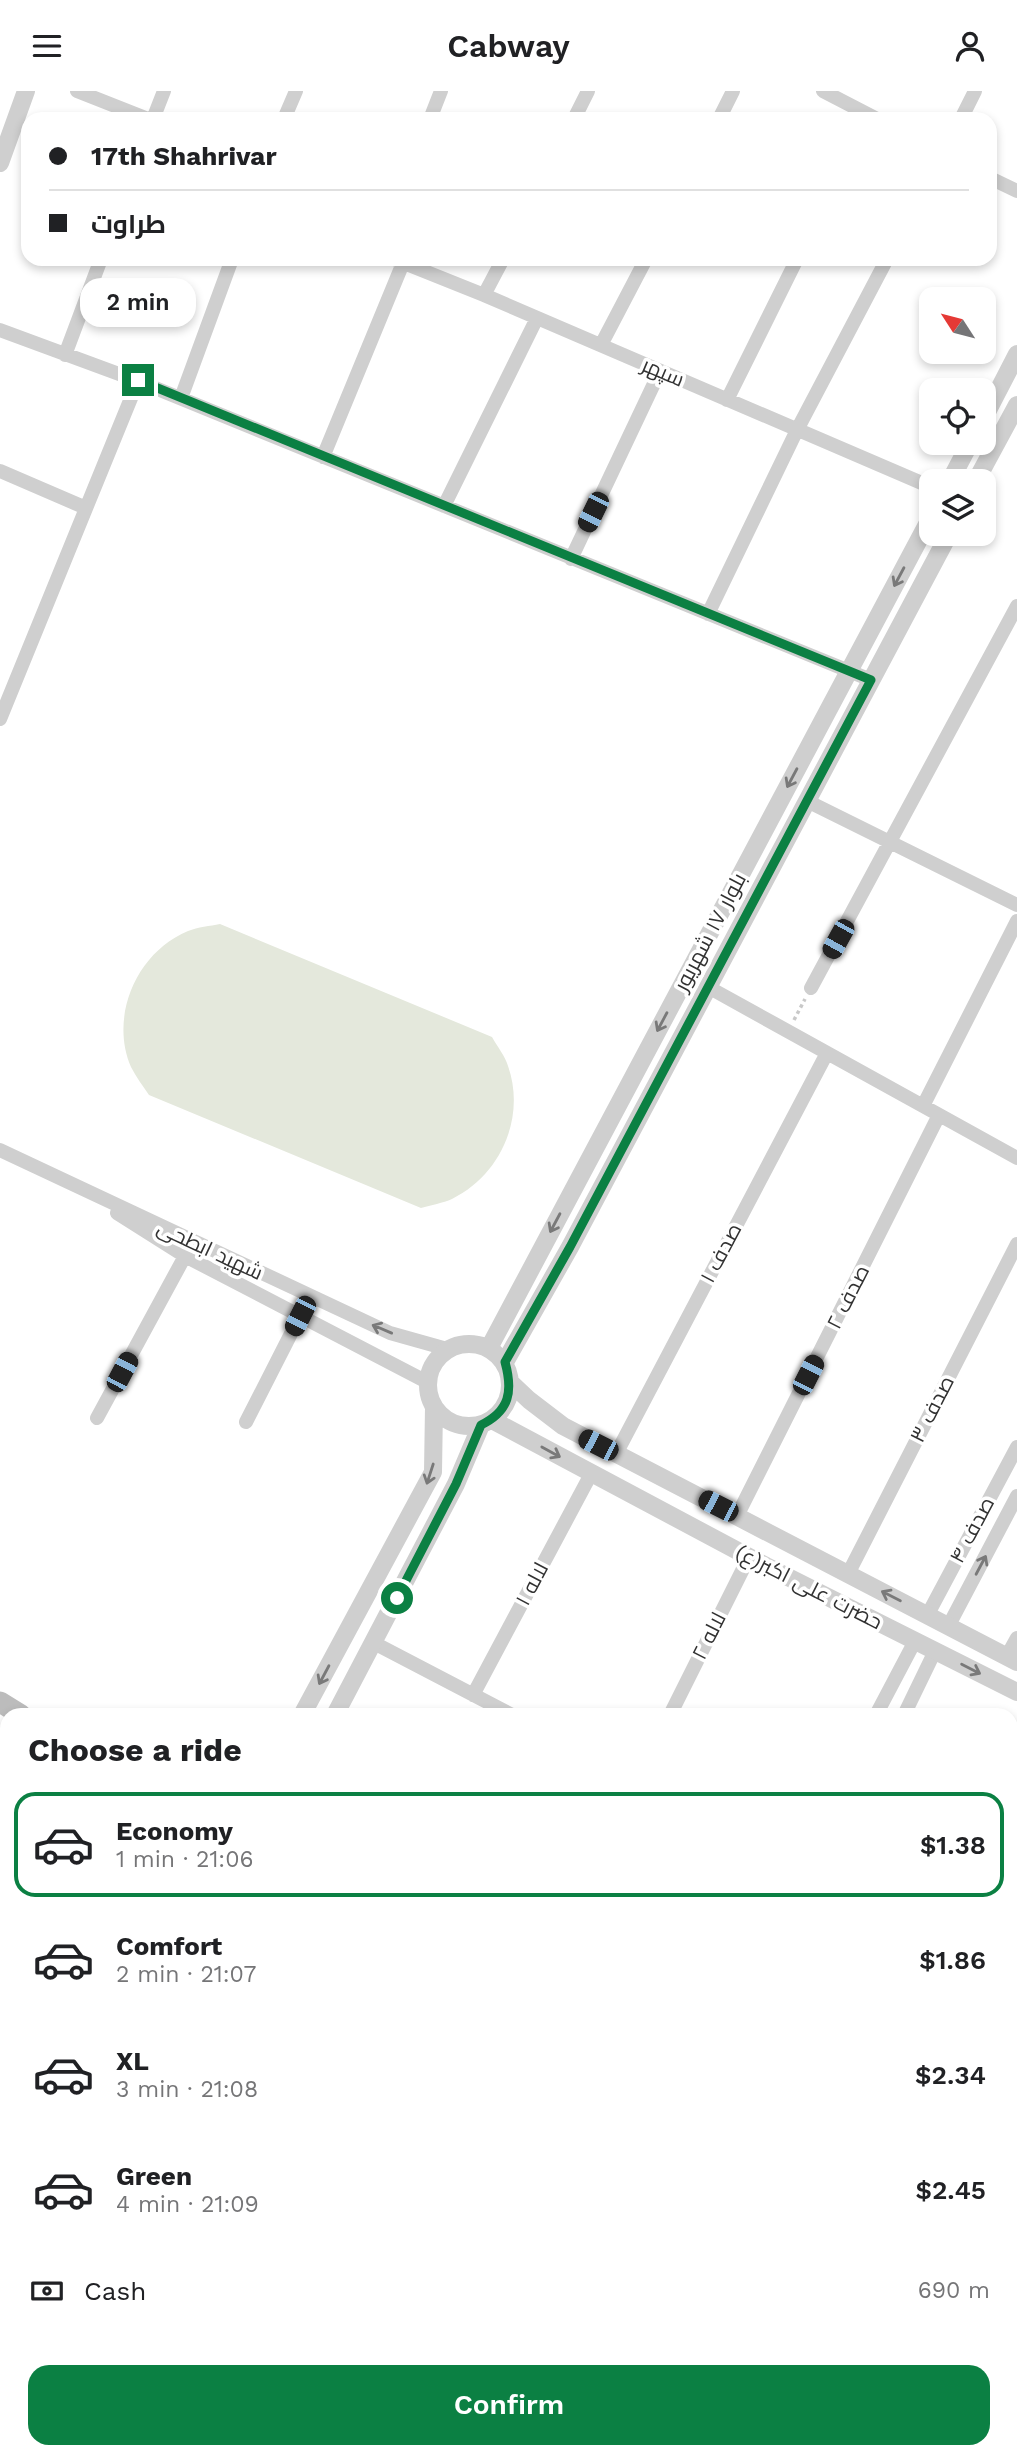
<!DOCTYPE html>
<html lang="en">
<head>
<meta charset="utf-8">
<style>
	:root { --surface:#fff; --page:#f6f6f6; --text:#202124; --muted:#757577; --line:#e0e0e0; --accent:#0b8043 }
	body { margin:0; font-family:"Work Sans",Cairo,sans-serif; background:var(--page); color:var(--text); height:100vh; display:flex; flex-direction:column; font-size:26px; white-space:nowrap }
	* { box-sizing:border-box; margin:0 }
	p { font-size:23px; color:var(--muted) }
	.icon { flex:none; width:38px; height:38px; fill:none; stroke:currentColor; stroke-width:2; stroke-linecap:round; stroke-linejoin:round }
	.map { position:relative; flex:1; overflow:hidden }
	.details { position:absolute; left:0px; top:1617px; width:1018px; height:751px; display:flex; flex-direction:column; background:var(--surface); border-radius:21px 21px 0 0; box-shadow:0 4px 10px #0003 }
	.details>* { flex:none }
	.top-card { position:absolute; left:21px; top:21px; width:976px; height:154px; border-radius:21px; box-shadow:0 4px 10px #0003; display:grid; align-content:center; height:154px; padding:0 28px; background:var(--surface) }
	.needle { width:46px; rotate:306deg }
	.tools { position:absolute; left:919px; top:196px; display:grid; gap:14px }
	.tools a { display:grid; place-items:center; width:77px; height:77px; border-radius:14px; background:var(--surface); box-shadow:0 4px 10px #0003; font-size:35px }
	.end { position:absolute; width:32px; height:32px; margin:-16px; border:9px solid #0b8043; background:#fff; box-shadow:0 0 0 4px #fff }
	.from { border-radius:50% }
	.bubble { position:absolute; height:49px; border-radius:21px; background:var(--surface); box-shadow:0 4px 10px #0003; font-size:23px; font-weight:600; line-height:49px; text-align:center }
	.car { position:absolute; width:21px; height:42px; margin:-21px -10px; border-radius:9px; box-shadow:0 0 5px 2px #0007; background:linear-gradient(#222 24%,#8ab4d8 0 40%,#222 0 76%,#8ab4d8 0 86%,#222 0) }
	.top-card b { display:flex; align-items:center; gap:24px; height:66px; font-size:26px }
	.top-card b+b { border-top:2px solid var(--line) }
	.top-card i { width:18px; height:18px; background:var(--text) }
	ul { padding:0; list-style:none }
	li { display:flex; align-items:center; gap:21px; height:105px; margin:0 14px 10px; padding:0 14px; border:4px solid transparent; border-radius:21px }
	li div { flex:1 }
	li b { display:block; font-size:26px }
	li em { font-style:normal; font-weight:600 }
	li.on { border-color:var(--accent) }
	li>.icon { width:63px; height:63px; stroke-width:1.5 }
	h2 { padding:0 28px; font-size:32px; line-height:84px }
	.pay { display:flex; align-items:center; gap:18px; height:77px; padding:0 28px; font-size:26px }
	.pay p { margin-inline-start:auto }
	.primary-button { display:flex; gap:14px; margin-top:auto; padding:14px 28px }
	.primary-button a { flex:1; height:80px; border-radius:21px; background:var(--accent); color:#fff; font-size:28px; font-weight:600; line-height:80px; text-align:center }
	header { display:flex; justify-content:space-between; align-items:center; height:91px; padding:0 28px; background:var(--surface); font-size:32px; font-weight:600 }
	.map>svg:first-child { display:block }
</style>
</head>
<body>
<header><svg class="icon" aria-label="menu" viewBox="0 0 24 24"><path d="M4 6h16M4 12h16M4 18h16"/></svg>Cabway<svg class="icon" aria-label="person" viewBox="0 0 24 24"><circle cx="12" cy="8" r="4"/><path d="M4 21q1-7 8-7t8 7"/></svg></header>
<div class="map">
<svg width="1017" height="2367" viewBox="0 0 1017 2367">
	<rect width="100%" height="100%" fill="#fff"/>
	<path fill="#e4e8dc" d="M220 833 492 946C497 955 505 965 508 975 526 1026 501 1084 452 1108 443 1112 431 1114 421 1117L149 1004C143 995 136 986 131 976 109 925 137 861 188 840 198 836 210 835 220 833Z"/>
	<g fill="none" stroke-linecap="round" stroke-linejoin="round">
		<path stroke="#c9c9c9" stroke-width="3.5" stroke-dasharray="3.5 3.5" stroke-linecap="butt" d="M794 929 805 908"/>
		<path stroke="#cfcfcf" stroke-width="14" d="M77 0 148 28
			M823 0 877 28
			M153 28 164 0
			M284 28 296 0
			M430 28 441 0
			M574 28 588 0
			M719 28 733 0
			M961 28 975 0
			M990 87 1017 100
			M394 168 484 204 931 396
			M484 204 503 168
			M0 239 138 290 871 589
			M601 254 646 168
			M65 264 101 168
			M181 307 232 168
			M727 309 797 168
			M323 366 403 172
			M0 380 86 417
			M444 415 537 227
			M571 468 660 280
			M708 523 797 339 887 168
			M0 628 138 290
			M807 710 1017 814
			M708 896 1017 1067
			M811 897 1017 515
			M923 1015 1017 830
			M0 1059 390 1242 447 1258
			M117 1122 185 1165 429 1292
			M97 1327 185 1165
			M246 1331 300 1225
			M616 1363 827 962
			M737 1425 939 1024
			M848 1483 1017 1153
			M928 1523 1017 1356
			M949 1534 1017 1405
			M374 1552 512 1624
			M1007 1565 1017 1547
			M473 1604 591 1383
			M670 1624 749 1466
			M876 1624 915 1550
			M904 1624 935 1560
			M1012 1837 1017 1827
			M1012 1885 1017 1888
			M1012 1988 1017 1978
			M526 2361 542 2367
			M628 2361 629 2367
			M741 2361 758 2367
			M160 2367 164 2361
			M374 2367 377 2361
			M564 2367V2361
			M803 2367 806 2361"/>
		<path stroke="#cfcfcf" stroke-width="18" d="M0 72 26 0
			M984 327 1017 263
			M950 390 970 352
			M976 390 1017 314
			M428 1294a41 41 0 1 1 82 0a41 41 0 1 1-82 0Z
			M489 1257 931 426
			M505 1271 570 1156 949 443
			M511 1292 529 1309 563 1335 1017 1571
			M492 1329 766 1475 1017 1601
			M302 1624 433 1381 434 1316
			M335 1624 456 1393 481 1334
			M0 2200 7 2186
			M0 2251 7 2238"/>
		<path stroke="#bcbcbc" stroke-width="21" d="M0 1611 21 1624"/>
	</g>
	<defs><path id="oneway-shaft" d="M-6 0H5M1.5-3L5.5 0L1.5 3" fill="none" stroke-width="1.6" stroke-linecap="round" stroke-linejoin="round" transform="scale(1.75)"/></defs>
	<g stroke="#797979">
		<use href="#oneway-shaft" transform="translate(899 486) rotate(118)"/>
		<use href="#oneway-shaft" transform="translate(792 687) rotate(118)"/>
		<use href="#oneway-shaft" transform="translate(662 931) rotate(118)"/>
		<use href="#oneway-shaft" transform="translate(555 1132) rotate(118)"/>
		<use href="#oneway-shaft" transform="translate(382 1238) rotate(-157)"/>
		<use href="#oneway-shaft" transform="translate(551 1361) rotate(29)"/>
		<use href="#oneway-shaft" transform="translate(430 1383) rotate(108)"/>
		<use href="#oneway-shaft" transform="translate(981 1474) rotate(-62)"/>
		<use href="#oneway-shaft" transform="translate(891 1505) rotate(-153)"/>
		<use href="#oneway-shaft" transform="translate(971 1578) rotate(27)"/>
		<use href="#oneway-shaft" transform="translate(324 1584) rotate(118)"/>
	</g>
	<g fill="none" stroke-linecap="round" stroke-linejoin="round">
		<path stroke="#0b8043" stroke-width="9" d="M138 289 871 589 570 1156 505 1271C513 1300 510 1320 481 1334L456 1393 397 1507"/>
	</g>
	<g text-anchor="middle" stroke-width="7" stroke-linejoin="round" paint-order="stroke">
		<g font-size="21" fill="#323232" stroke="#fff">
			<text transform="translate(663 281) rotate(23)" y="7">سپهر</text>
			<text transform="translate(710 841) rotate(-62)" y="7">بلوار ۱۷ شهریور</text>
			<text transform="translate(210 1159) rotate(25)" y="7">شهید ابطحی</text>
			<text transform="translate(721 1162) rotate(-62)" y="7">صدف ۱</text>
			<text transform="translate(848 1206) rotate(-63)" y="7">صدف ۲</text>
			<text transform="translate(932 1318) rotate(-63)" y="7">صدف ۳</text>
			<text transform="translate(972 1439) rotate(-62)" y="7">صدف ۴</text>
			<text transform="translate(532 1493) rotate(-62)" y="7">لاله ۱</text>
			<text transform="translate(809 1496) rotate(27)" y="7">حضرت علی اکبر(ع)</text>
			<text transform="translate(709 1545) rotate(-63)" y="7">لاله ۲</text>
		</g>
	</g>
</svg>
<div class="tools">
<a><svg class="needle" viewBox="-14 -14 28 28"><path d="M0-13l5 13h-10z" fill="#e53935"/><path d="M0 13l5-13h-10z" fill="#757577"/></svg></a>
<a><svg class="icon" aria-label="locate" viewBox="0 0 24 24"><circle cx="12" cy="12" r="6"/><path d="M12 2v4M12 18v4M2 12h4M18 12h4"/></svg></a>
<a><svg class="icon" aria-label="layers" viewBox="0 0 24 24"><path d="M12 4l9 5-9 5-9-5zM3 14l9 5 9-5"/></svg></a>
</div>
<i class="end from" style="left:397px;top:1507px"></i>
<i class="end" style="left:138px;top:289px"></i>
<div class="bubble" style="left:80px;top:187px;width:116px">2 min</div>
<i class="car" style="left:593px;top:421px;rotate:206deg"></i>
<i class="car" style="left:838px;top:848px;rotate:209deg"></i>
<i class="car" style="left:300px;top:1225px;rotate:207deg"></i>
<i class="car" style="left:122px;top:1281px;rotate:28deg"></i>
<i class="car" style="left:808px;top:1284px;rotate:27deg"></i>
<i class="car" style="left:598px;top:1354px;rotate:297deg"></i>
<i class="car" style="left:718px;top:1415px;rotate:297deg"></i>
<div class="top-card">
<b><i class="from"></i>17th Shahrivar</b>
<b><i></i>طراوت</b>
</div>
<section class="details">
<h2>Choose a ride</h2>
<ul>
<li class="on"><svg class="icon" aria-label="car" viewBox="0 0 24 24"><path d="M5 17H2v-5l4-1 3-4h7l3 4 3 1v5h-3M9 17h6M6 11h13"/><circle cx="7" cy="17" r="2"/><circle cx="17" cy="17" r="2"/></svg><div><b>Economy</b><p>1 min · 21:06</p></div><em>$1.38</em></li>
<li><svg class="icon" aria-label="car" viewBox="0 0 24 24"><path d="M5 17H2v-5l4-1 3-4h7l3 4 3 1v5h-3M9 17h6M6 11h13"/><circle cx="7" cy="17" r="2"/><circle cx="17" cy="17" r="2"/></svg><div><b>Comfort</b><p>2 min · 21:07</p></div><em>$1.86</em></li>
<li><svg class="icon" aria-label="car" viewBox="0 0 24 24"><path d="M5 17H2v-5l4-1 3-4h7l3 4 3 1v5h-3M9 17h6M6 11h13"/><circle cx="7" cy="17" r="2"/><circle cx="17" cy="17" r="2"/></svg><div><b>XL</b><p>3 min · 21:08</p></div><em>$2.34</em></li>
<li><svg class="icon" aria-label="car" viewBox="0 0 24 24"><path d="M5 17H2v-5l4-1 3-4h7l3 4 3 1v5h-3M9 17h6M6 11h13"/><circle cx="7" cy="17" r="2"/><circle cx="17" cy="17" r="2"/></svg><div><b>Green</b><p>4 min · 21:09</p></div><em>$2.45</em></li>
</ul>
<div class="pay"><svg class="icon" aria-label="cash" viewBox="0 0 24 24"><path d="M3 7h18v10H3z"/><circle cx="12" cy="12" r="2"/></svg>Cash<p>690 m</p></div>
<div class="primary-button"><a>Confirm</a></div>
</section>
</div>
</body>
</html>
